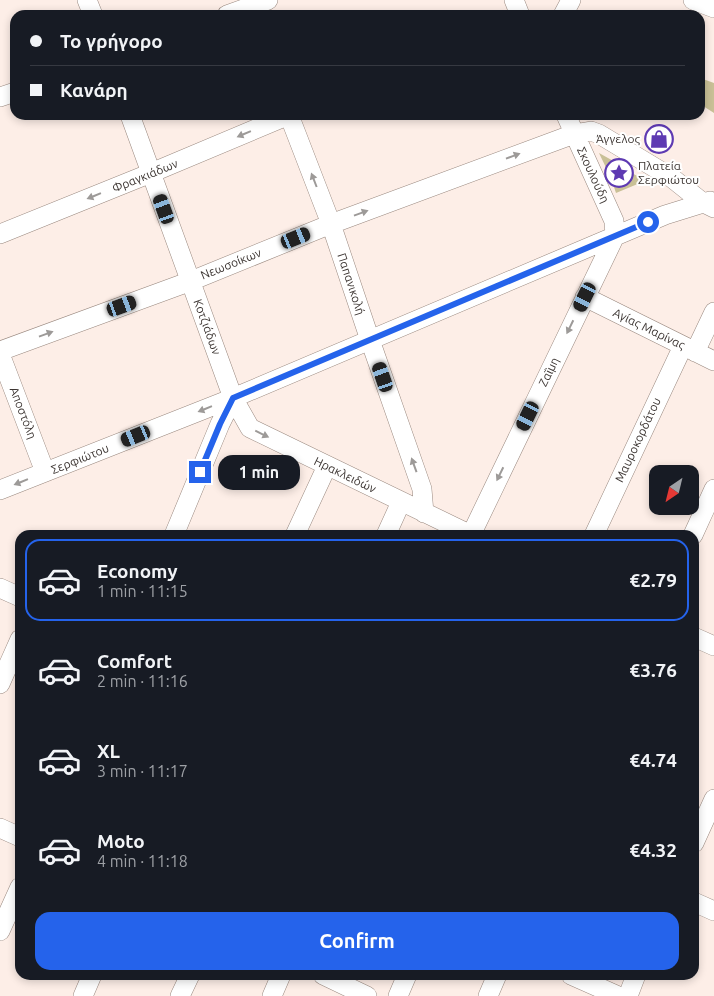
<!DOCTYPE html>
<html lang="en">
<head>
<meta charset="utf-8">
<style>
	:root { --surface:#171b24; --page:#20242c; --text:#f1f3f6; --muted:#9ea1a6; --line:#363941; --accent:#2563eb }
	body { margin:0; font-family:Ubuntu,sans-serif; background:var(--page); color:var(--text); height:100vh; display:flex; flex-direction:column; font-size:19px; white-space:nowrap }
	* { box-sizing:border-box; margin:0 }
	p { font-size:16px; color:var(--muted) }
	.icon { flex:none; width:28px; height:28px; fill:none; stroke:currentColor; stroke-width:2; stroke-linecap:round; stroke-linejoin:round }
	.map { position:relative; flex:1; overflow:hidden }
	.side { position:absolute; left:15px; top:530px; width:684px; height:450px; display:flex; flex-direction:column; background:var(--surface); border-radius:15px; box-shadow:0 2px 8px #0003 }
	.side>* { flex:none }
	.guide { position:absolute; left:10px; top:10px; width:695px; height:110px; border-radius:15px; box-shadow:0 2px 8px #0003; display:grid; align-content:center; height:110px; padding:0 20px; background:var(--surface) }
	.needle { width:32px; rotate:215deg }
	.fabs { position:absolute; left:649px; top:465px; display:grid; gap:10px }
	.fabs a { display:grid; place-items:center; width:50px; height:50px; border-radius:10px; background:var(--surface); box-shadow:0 2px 8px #0003; font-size:25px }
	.end { position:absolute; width:22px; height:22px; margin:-11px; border:6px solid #2563eb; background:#fff; box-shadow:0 0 0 2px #fff }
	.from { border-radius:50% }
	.bubble { position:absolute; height:35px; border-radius:15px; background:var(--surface); box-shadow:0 2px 8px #0003; font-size:16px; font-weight:700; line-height:35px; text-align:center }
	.car { position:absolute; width:15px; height:30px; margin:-15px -8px; border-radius:6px; box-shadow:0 0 4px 1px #0007; background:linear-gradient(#222 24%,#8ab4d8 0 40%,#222 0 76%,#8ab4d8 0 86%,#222 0) }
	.guide b { display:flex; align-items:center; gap:18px; height:48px; font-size:19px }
	.guide b+b { border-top:1px solid var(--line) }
	.guide i { width:12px; height:12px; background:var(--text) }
	ul { padding:9px 0 0; list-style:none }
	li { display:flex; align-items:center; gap:15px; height:82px; margin:0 10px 8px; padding:0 10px; border:2px solid transparent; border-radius:15px }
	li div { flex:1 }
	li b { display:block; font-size:19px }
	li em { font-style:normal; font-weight:700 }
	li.current { border-color:var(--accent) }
	li>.icon { width:45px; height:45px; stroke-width:1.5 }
	.button { display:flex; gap:10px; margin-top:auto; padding:10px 20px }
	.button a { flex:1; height:58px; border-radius:15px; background:var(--accent); color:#fff; font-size:20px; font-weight:700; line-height:58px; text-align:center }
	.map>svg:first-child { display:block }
</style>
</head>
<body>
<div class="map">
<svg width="714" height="996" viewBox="0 0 714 996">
	<rect width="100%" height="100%" fill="#fdeee7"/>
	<path fill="#c9c096" d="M700 78 714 83V113L700 104Z
		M599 153 626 168 610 176Z
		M628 171 641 178 640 183 616 193 611 178Z"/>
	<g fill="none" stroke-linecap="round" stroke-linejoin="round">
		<defs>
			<path id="minor" d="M87 0 93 15
				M514 0 520 15
				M693 0 714 8
				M227 15 268 0
				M563 15 571 0
				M0 97 15 92
				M130 115 233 398 250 428 471 535 615 236 614 221 566 115
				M289 115 331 224 370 340 422 489 424 513
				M0 234 151 173 289 115
				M585 297 714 361
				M0 351 191 281 331 224 574 134 591 131 599 134 672 178 702 202 714 208
				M695 352 714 312
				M0 354 45 472
				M0 490 233 398 665 215 710 201
				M174 535 220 424 233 398
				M295 535 327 466
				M386 535 401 502
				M594 535 683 346
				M693 535 714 489
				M0 588 20 597
				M694 637 714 646
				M0 684 20 639
				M0 828 20 837
				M694 843 714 799
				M694 902 714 911
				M0 931 20 887
				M323 975 367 996
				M571 975 618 996
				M83 996 92 975
				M180 996 190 975
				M272 996 281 975
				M398 996 407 975
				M488 996 497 975
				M628 996 636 975"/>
		</defs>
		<use href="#minor" stroke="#99887f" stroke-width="20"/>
		<use href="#minor" stroke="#fff" stroke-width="19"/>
	</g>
	<defs><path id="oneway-solid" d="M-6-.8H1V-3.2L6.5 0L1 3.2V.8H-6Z" transform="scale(1.25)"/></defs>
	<g fill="#9d9a98">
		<use href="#oneway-solid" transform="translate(244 134) rotate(157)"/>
		<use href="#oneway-solid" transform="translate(513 156) rotate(-20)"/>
		<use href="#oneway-solid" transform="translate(314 180) rotate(-111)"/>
		<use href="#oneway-solid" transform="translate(94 196) rotate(158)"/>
		<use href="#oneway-solid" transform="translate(361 213) rotate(-20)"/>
		<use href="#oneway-solid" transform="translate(570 327) rotate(116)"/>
		<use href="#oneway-solid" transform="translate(46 334) rotate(-20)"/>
		<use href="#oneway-solid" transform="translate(205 409) rotate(158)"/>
		<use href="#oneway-solid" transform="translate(262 434) rotate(26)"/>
		<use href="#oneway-solid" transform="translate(414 465) rotate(-110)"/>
		<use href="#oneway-solid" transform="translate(500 474) rotate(116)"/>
		<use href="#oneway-solid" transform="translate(21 482) rotate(158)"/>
	</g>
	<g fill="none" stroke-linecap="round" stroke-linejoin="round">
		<path stroke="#2563eb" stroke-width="6" d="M200 472 220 424 233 398 648 222"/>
	</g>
	<defs>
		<symbol id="shop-ring" viewBox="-11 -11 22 22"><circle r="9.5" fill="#fff" stroke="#5e3ab2" stroke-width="1.5"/><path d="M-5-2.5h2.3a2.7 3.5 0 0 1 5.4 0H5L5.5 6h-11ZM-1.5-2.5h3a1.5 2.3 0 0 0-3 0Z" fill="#5e3ab2"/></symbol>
		<symbol id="sight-ring" viewBox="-11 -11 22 22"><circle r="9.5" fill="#fff" stroke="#5e3ab2" stroke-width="1.5"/><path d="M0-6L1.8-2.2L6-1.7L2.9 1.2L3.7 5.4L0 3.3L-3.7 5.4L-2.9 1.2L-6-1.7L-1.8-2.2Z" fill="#5e3ab2"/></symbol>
	</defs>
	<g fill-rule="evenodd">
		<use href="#shop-ring" x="643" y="123" width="32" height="32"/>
		<use href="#sight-ring" x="603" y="157" width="32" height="32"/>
	</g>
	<g text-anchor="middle" stroke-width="4" stroke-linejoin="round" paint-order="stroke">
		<g font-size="12" fill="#3b3431" stroke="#fff" text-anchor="end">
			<text x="640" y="143">Άγγελος</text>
			<text x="638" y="170" text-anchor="start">Πλατεία<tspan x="638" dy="14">Σερφιώτου</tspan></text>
		</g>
		<g font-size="12" fill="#3b3431" stroke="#fff">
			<text transform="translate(593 175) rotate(65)" y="4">Σκουλούδη</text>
			<text transform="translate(145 176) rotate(-22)" y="4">Φραγκιάδων</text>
			<text transform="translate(231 264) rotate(-22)" y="4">Νεωσοίκων</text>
			<text transform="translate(351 284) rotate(72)" y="4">Παπανικολή</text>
			<text transform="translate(207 327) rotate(70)" y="4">Κοτζιάδων</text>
			<text transform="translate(649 329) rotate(26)" y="4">Αγίας Μαρίνας</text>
			<text transform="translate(549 372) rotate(-64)" y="4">Ζαΐμη</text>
			<text transform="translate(23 413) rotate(69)" y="4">Αποστόλη</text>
			<text transform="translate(638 440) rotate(-65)" y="4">Μαυροκορδάτου</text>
			<text transform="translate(80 459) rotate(-22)" y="4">Σερφιώτου</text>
			<text transform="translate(345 475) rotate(26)" y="4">Ηρακλειδών</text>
		</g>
	</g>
</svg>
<div class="fabs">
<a><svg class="needle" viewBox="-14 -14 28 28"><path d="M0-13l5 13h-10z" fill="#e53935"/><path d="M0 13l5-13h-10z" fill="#9ea1a6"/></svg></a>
</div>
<i class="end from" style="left:648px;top:222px"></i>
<i class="end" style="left:200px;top:472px"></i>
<div class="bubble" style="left:218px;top:455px;width:82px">1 min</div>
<i class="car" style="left:164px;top:209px;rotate:340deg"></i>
<i class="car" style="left:296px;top:238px;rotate:68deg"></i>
<i class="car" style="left:585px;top:297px;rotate:206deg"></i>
<i class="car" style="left:122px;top:306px;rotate:70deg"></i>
<i class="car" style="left:383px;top:377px;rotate:341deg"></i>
<i class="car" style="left:528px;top:416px;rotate:206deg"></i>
<i class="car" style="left:136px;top:436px;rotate:248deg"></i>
<div class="guide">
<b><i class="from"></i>Το γρήγορο</b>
<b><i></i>Κανάρη</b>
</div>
<section class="side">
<ul>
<li class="current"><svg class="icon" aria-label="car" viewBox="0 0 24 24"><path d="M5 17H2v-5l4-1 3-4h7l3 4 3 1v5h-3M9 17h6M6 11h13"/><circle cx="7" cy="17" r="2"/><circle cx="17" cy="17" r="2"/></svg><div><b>Economy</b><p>1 min · 11:15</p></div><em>€2.79</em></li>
<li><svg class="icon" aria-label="car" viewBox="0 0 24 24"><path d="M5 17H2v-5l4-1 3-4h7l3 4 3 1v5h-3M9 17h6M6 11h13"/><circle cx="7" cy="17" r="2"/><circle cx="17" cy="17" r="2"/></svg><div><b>Comfort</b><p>2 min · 11:16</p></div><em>€3.76</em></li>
<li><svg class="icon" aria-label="car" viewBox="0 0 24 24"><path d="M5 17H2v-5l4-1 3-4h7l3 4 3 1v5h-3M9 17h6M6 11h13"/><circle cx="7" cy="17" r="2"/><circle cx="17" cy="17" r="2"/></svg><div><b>XL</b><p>3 min · 11:17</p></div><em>€4.74</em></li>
<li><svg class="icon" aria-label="car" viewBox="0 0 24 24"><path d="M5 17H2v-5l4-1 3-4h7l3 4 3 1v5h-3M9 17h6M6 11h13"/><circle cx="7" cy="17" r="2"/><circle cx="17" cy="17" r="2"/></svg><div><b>Moto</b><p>4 min · 11:18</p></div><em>€4.32</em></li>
</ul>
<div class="button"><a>Confirm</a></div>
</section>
</div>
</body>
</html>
